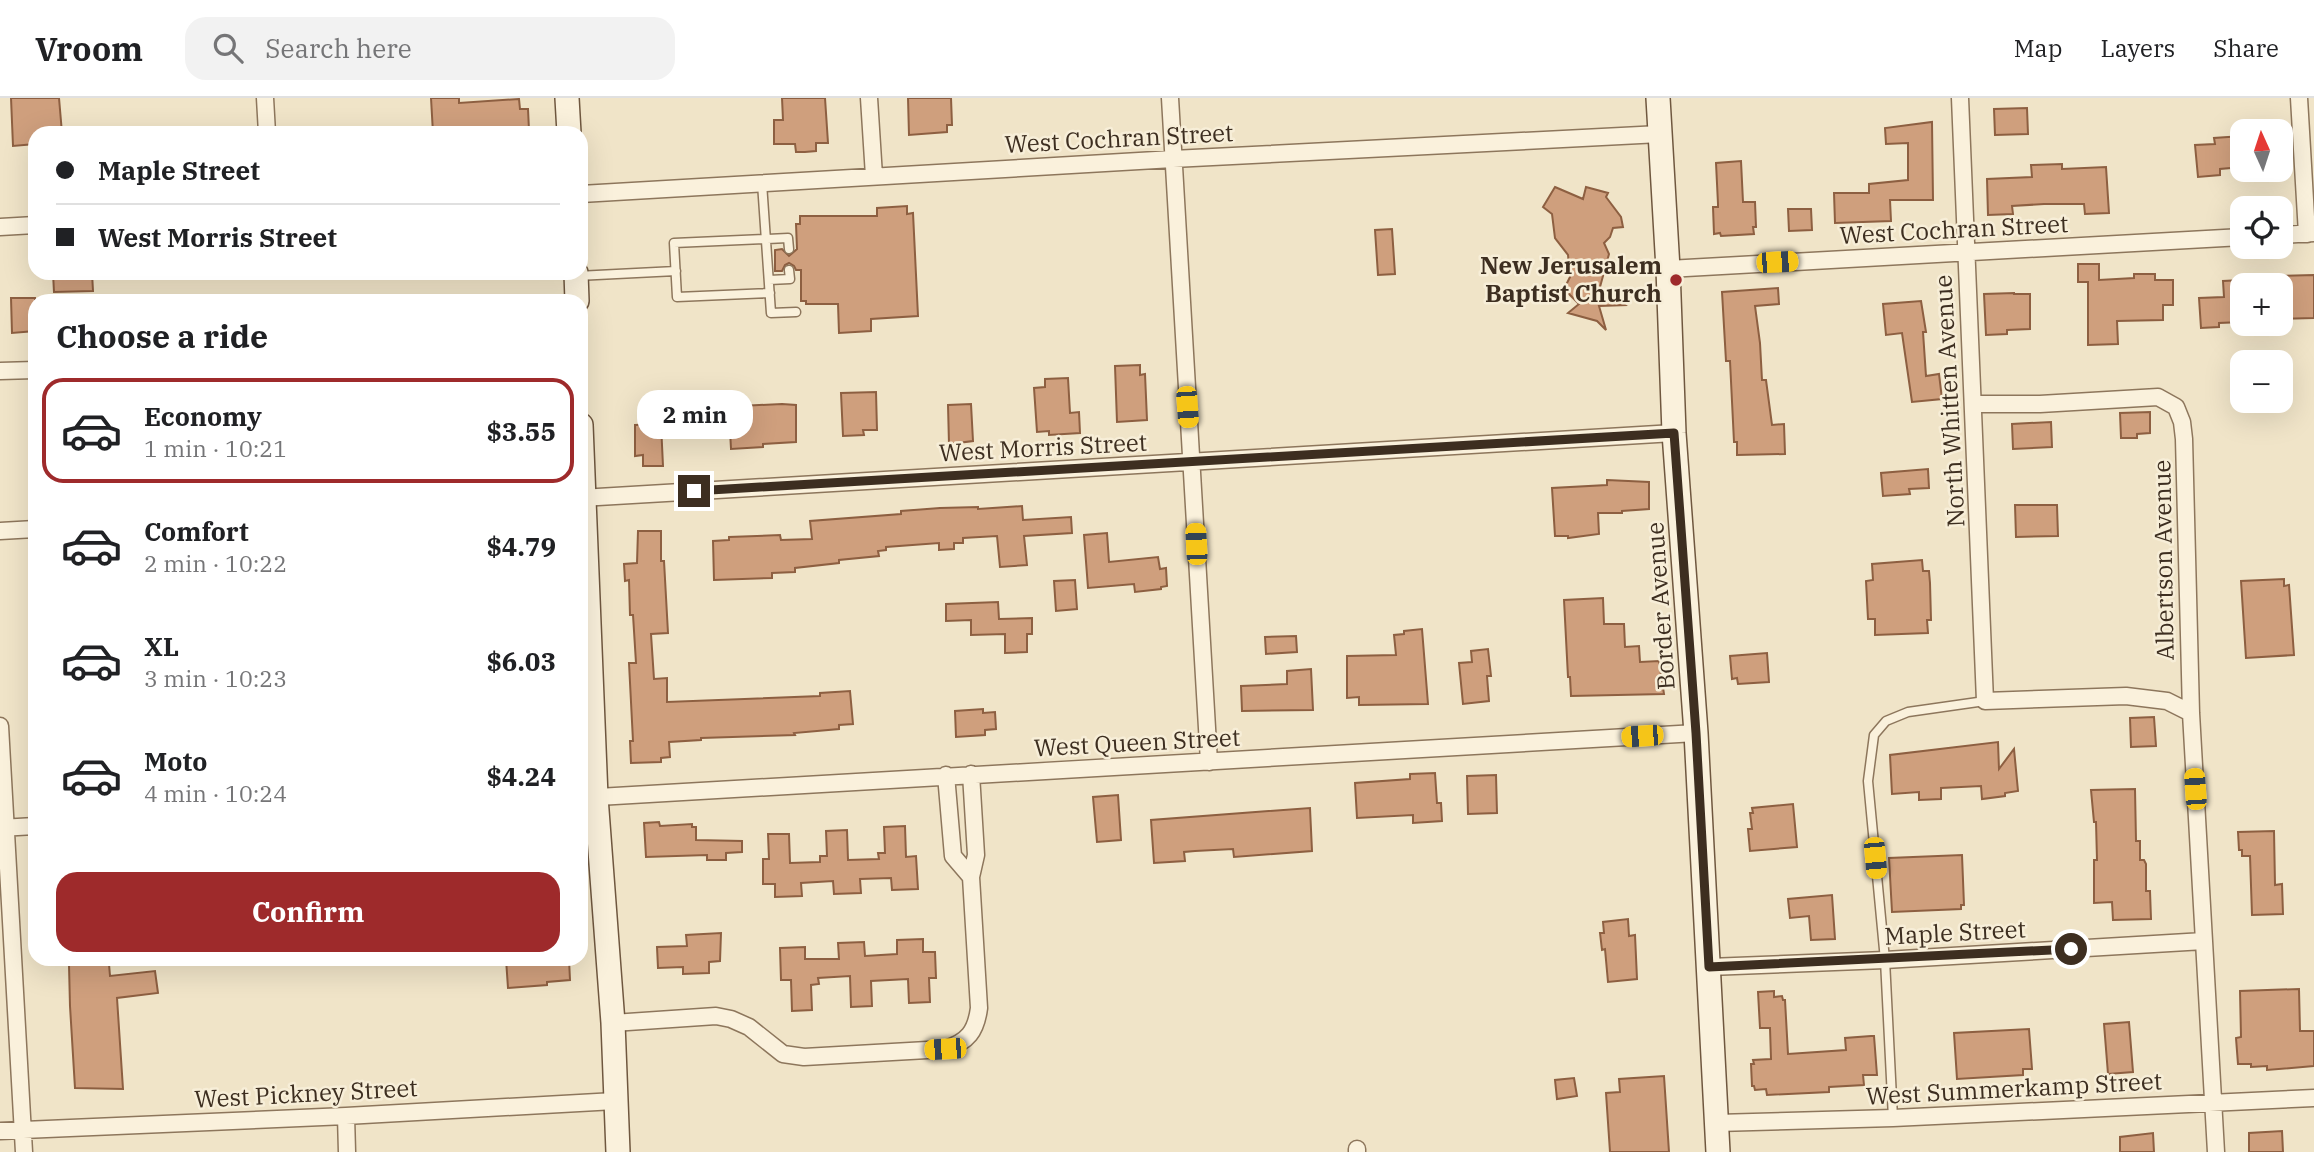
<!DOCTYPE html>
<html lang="en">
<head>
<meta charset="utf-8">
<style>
	:root { --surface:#fff; --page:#f2f2f2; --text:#202124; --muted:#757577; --line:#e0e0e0; --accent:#9e2a2b }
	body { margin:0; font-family:"IBM Plex Serif",serif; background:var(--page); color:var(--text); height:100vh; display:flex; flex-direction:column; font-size:26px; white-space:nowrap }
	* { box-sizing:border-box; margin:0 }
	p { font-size:23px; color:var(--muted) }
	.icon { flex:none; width:38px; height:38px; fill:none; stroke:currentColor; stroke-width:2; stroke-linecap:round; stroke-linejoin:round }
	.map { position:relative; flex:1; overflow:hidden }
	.panel { position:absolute; left:28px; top:196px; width:560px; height:672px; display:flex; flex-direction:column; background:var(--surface); border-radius:21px; box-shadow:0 7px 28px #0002 }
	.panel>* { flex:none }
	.banner { position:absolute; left:28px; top:28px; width:560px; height:154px; border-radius:21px; box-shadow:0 7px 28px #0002; display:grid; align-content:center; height:154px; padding:0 28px; background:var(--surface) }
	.needle { width:46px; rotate:357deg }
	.fabs { position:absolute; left:2230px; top:21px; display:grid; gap:14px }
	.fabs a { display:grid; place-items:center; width:63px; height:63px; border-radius:14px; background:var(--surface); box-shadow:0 7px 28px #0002; font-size:35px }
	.end { position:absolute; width:32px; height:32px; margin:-16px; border:9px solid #3d2e20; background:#fff; box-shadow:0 0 0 4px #fff }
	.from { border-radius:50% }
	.bubble { position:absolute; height:49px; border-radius:21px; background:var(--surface); box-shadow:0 7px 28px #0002; font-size:23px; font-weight:700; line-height:49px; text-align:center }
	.car { position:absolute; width:21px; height:42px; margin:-21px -10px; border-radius:9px; box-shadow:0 0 5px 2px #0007; background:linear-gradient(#f5c518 24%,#345 0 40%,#f5c518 0 76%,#345 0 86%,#f5c518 0) }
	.banner b { display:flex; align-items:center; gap:24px; height:66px; font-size:26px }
	.banner b+b { border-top:2px solid var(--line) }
	.banner i { width:18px; height:18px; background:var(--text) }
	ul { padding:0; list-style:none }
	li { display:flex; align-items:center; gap:21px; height:105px; margin:0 14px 10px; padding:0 14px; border:4px solid transparent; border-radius:21px }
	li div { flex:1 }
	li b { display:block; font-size:26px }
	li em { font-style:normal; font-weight:700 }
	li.active { border-color:var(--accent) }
	li>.icon { width:63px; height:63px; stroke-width:1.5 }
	h2 { padding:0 28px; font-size:32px; line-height:84px }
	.primary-button { display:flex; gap:14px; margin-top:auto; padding:14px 28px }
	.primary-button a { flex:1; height:80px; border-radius:21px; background:var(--accent); color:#fff; font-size:28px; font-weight:700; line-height:80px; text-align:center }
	header { display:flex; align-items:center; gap:42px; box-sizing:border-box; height:98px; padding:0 35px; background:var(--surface); border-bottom:2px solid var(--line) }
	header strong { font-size:33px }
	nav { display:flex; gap:38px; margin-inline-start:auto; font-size:24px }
	.search { width:490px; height:63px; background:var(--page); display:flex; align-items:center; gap:18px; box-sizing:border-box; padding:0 24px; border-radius:21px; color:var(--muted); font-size:26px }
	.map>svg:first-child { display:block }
</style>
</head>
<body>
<header>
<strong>Vroom</strong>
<div class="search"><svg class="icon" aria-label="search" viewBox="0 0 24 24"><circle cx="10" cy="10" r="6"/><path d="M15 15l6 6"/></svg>Search here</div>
<nav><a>Map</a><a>Layers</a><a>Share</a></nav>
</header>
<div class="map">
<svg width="2314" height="1054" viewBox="0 0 2314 1054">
	<rect width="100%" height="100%" fill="#f0e4c8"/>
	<path fill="#cf9f7d" stroke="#8d5f41" stroke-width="2" d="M11 0H59L62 35H35V46L13 48Z
		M431 0H459V5L519 1 520 11H528L529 32 521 33V35H433Z
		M782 0H825L828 45H816V53L805 54H796L795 46H774V22H783Z
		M908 0H951L952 27H947V34L909 37Z
		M2027 10 2028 36 1995 37 1994 11Z
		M1932 24 1933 102H1890L1891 123 1835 125 1834 95H1869V86L1908 82V45L1886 46 1885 30Z
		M2242 38V69L2220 71V77L2198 79 2195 47 2215 46 2214 40Z
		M1741 63 1743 104H1755L1756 129H1753L1754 136 1721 138 1720 135 1714 136 1713 109H1718V106L1716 65Z
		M2062 66V71L2106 69 2109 115 2085 116 2084 106H2044L2012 108 2013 116 1988 117 1987 81 2032 79 2031 67Z
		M1555 89 1583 101 1586 89 1608 95 1606 99 1621 119 1623 129 1613 130 1610 139 1604 145 1609 156 1600 189 1625 207 1599 208 1606 232 1597 223 1568 215 1579 206 1564 191 1570 179 1568 157 1555 140 1552 116 1543 109Z
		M907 108V116L913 115 918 218 871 221V233L839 235 838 206H806V203H801V172H796L794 168 789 165 785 167 782 173H775V152L782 151 789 158 797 151 796 126H800V118H877V110Z
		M1788 111H1811L1812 132 1789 133Z
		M1392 131 1395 176 1378 177 1375 132Z
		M2078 166H2099V182L2134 180V176H2155V182H2173V207H2163V222L2117 223 2118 246 2088 247V184H2078Z
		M53 175H92L93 193 54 194Z
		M2314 177V220L2280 221V178Z
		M2242 182V224L2219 225V229L2201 230 2199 200 2224 199 2223 183Z
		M1778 190 1779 206 1755 208 1760 245 1762 282H1766L1772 327 1784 326 1785 356 1737 357V344H1734L1730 263H1726L1722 194Z
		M2014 195V196H2030V231L2007 232V236L1986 237 1984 196Z
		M11 200H35V233L12 235Z
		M1921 203 1926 234H1923L1926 278 1939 276 1942 301 1912 304 1902 235 1886 237 1883 206Z
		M1140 267V277L1145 276 1147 322 1117 324 1115 268Z
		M1068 280 1070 315 1079 314 1080 335 1049 337V333L1037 334 1034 290 1045 289V281Z
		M876 294 877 332H863L864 337 843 338 841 295Z
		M782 306 796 307V344L763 346V349L731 351 729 312 740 311V308Z
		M971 306 973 343 949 346 948 307Z
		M2150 314V335L2137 336V340H2121L2120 315Z
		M2051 324 2052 349 2013 351 2012 326Z
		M661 326 663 368H643V357L635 358V327Z
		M1928 371 1929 390 1909 391 1910 396 1883 398 1881 375Z
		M1607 382 1649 384V411L1622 413V415H1598L1599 436 1568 440V438H1555L1552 390 1607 387Z
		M2015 407H2057L2058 438 2016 439Z
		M1022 408 1023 422 1071 419 1072 435 1024 438 1027 467 1000 469 997 438 963 440V445H954V451L939 452V445L886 449V452L878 453 879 458 839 462V465L795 470V474L772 475V480L714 482 713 443 729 442V439L780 437 781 442 812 441 810 423 901 416V413L940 410 978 409V411Z
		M638 433H661V463H664L668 535 651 536 654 581 667 580V604L820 598V595L850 593 853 626 839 627V631L794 635 795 637 701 640V642L669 644 670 659 661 660V664L631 665 630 643H633L629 565H636L633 517H630L629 482 625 483 624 466 637 465Z
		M1107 435 1109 464 1158 459 1160 471 1166 470 1167 488 1161 489V491L1135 494 1134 486 1088 490 1084 437Z
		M1922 462 1923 473H1929L1930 485 1931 522H1927L1928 535 1875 537V521H1868L1866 483 1873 482 1872 466Z
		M2284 481V488L2289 487 2294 557 2246 560 2241 483Z
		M1075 482 1077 511 1056 513 1054 483Z
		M1603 500 1604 526H1624L1625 549 1639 548 1640 564 1659 563 1664 596 1571 598 1570 579H1568L1564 502Z
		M998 504 999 521 1032 520V536H1027V554L1005 555V536L971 537V522L946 523V506Z
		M1422 531 1428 606 1359 607V599L1347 600V558L1396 557 1394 537 1404 536V533Z
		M1296 538 1297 554 1266 556 1265 539Z
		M1488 551 1491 578H1487L1489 603 1463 606 1459 565 1472 564 1471 553Z
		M1767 555 1769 584 1738 586 1737 580 1732 581 1730 558Z
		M1311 571 1313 612 1242 613 1241 588 1287 586V573Z
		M983 611V615L995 614 996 631 985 632V637L956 639 955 613Z
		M2154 619 2156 648 2131 649 2130 620Z
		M1998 644 1999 671 2014 651 2018 693 2005 695V698L1982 701 1981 688 1941 690V701L1919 702V694L1892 696 1890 657Z
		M1435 675 1437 705H1441L1442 723 1413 725V717L1357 720 1355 685 1410 681V676Z
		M1496 677 1497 715 1468 716 1467 678Z
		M2135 691 2136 743H2140V762H2144L2146 766V793H2150L2151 821 2113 822 2112 804 2094 805V762H2097L2096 724H2094L2091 692Z
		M1118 697 1121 742 1097 744 1093 699Z
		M1793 706 1797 749 1750 753 1748 731H1752L1750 715H1753L1752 710Z
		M1310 710 1312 753 1234 759 1233 751 1195 753 1184 754 1185 763 1154 765 1151 722Z
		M659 724 660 728 692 726V729H696V742L742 743V754L726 755V762H707V757L646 759 644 725Z
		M905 728 906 759 916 758 918 791 892 792 891 780 860 781 861 795 834 796 833 783 801 785 802 798 775 799V786H763V761H769L768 736H789L790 765 820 764V758H827L826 733 847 732 848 762 879 761 878 755H885L884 729Z
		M2274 733 2275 787 2282 786 2283 816 2252 817 2250 758H2242V752H2239L2238 734Z
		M1962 757 1964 807H1961V811L1892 814 1889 760Z
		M1832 797 1835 841 1811 842 1809 818 1790 820 1788 801Z
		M1628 821 1629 838 1635 837 1637 881 1608 884 1605 851 1602 852 1600 835H1604L1603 824Z
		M721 835 720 863 709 864V875L683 876V869L658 870 657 849 687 848 686 837Z
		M923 841V854H935L936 880H929L930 904 909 905 908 881 871 883 872 908 851 909 850 878 818 880 819 886 811 887 812 912 792 913 791 882H781L780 850 805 849V861H839L838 845 864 844 865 858 897 856V842Z
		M71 861H106V866H109L110 878 155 873 158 895 117 900 123 991 75 990 70 908 69 867H71Z
		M506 861H569L570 882 547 884V887L508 890Z
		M2299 891 2300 933H2314V968L2267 972V968L2251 969V966H2238L2236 940 2241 939 2240 893Z
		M1774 893V899L1782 898 1783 902H1785L1788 956 1846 952 1845 940 1871 938H1874L1877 977H1863L1864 987 1829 989V994L1767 997 1766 991 1755 992 1754 988H1752L1751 966H1754L1753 962 1771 961 1770 930H1760L1758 894Z
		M2129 924 2133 974 2108 976 2104 926Z
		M2029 931 2032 971H2023V977L1957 981 1954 935Z
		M1664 978 1669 1054H1610L1606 995 1620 994 1619 981Z
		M1574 980 1577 998 1557 1001 1555 982Z
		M2282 1033 2283 1054H2249V1035Z
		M2153 1035 2154 1054H2120V1039Z"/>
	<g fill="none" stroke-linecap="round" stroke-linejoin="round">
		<defs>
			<path id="lane" d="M762 85 771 215 796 214
				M577 178 676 173
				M769 182 790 181 789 172
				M770 195 677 199 674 145 788 140 789 151
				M1893 1020 1885 862 1868 683 1874 637 1886 623 1908 614 1985 603"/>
			<path id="street" d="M265 0 267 35
				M869 0 874 78
				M1170 0 1209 664
				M1960 0 1985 603 2126 598 2167 603 2191 615
				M2299 0 2307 136
				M581 96 1173 61 1660 36
				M0 129 35 127
				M2280 137 2314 135
				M1668 171 2242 139
				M0 273 35 272
				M1974 306H2040L2158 299 2176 309 2182 324 2184 341 2191 615 2216 1054
				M581 400 1674 335
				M0 433 35 431
				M0 628 24 1054
				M946 677 953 758 971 779
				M581 700 1696 635
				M0 730 35 728
				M1709 869 1885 862 2204 843
				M613 925 716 918 731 921 749 929 783 956 804 959 945 951C968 944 976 933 979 910L971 779 976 757 971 676
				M346 1018 347 1054
				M1717 1025 1893 1020 2314 1000
				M0 1033 346 1018 615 1003
				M1357 1051V1054"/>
			<path id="secondary" d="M567 0 569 35
				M1658 0 1668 171 1674 335 1696 635 1718 1054
				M576 175 577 203
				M581 327 596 699 613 925 618 1054"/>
		</defs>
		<use href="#lane" stroke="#8d765c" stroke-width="11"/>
		<use href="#street" stroke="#8d765c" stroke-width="19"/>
		<use href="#secondary" stroke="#6f573f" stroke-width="26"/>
		<use href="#lane" stroke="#faf1dc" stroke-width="8"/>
		<use href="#street" stroke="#faf1dc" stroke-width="16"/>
		<use href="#secondary" stroke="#faf1dc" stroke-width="23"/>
	</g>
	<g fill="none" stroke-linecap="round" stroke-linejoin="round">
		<path stroke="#3d2e20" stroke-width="9" d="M694 393 1674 335 1696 635 1709 869 2071 851"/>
	</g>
	<circle fill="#9e2a2b" stroke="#f7eed8" stroke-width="2.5" cx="1676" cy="182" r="7"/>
	<g text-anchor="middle" stroke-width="5" stroke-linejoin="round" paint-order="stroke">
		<g font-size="24" fill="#3d2e20" stroke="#f7eed8">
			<text transform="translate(1119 41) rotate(-3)" y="8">West Cochran Street</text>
			<text transform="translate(1954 132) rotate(-3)" y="8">West Cochran Street</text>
			<text transform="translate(1950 303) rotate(-93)" y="8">North Whitten Avenue</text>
			<text transform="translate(1043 350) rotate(-3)" y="8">West Morris Street</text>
			<text transform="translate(2164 462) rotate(-91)" y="8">Albertson Avenue</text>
			<text transform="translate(1661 508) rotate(-94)" y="8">Border Avenue</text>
			<text transform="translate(1137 645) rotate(-3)" y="8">West Queen Street</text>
			<text transform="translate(1955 835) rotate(-3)" y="8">Maple Street</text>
			<text transform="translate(2014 991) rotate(-3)" y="8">West Summerkamp Street</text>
			<text transform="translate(306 996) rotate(-3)" y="8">West Pickney Street</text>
		</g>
		<g font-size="24" font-weight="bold" fill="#3d2e20" stroke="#f7eed8" text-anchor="end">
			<text x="1662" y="176">New Jerusalem<tspan x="1662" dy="28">Baptist Church</tspan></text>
		</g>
	</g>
</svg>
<div class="fabs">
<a><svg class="needle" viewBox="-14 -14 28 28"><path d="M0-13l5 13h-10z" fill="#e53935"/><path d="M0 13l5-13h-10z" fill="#757577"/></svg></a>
<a><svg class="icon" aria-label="locate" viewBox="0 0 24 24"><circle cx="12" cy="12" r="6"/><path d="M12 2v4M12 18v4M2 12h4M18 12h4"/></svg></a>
<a>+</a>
<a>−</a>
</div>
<i class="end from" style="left:2071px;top:851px"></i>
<i class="end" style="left:694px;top:393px"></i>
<div class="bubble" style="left:637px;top:292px;width:116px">2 min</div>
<i class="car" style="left:1777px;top:164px;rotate:87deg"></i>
<i class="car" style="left:1187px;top:309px;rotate:176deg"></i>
<i class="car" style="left:1196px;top:446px;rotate:357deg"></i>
<i class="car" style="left:1642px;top:638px;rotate:266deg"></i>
<i class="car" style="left:2195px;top:691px;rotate:356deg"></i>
<i class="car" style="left:1875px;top:760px;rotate:175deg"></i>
<i class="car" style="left:945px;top:951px;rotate:267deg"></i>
<div class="banner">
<b><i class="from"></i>Maple Street</b>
<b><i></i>West Morris Street</b>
</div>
<section class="panel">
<h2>Choose a ride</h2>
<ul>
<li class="active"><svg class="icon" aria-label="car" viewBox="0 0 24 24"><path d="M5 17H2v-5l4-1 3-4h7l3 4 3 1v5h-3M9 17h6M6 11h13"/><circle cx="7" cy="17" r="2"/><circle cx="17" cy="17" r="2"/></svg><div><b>Economy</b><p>1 min · 10:21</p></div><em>$3.55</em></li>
<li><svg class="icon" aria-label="car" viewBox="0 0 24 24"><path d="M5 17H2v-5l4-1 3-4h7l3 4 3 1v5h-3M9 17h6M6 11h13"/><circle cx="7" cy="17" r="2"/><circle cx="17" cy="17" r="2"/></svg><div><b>Comfort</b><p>2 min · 10:22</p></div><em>$4.79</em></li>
<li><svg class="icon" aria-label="car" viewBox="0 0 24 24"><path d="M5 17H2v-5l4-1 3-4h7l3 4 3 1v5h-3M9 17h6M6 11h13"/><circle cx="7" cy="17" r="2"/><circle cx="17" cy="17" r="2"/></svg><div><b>XL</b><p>3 min · 10:23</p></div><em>$6.03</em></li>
<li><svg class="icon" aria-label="car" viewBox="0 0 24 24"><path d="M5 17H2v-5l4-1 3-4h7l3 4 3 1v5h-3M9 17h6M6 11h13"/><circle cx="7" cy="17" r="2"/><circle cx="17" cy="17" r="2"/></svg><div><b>Moto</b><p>4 min · 10:24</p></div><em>$4.24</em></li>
</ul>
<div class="primary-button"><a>Confirm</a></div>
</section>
</div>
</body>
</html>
